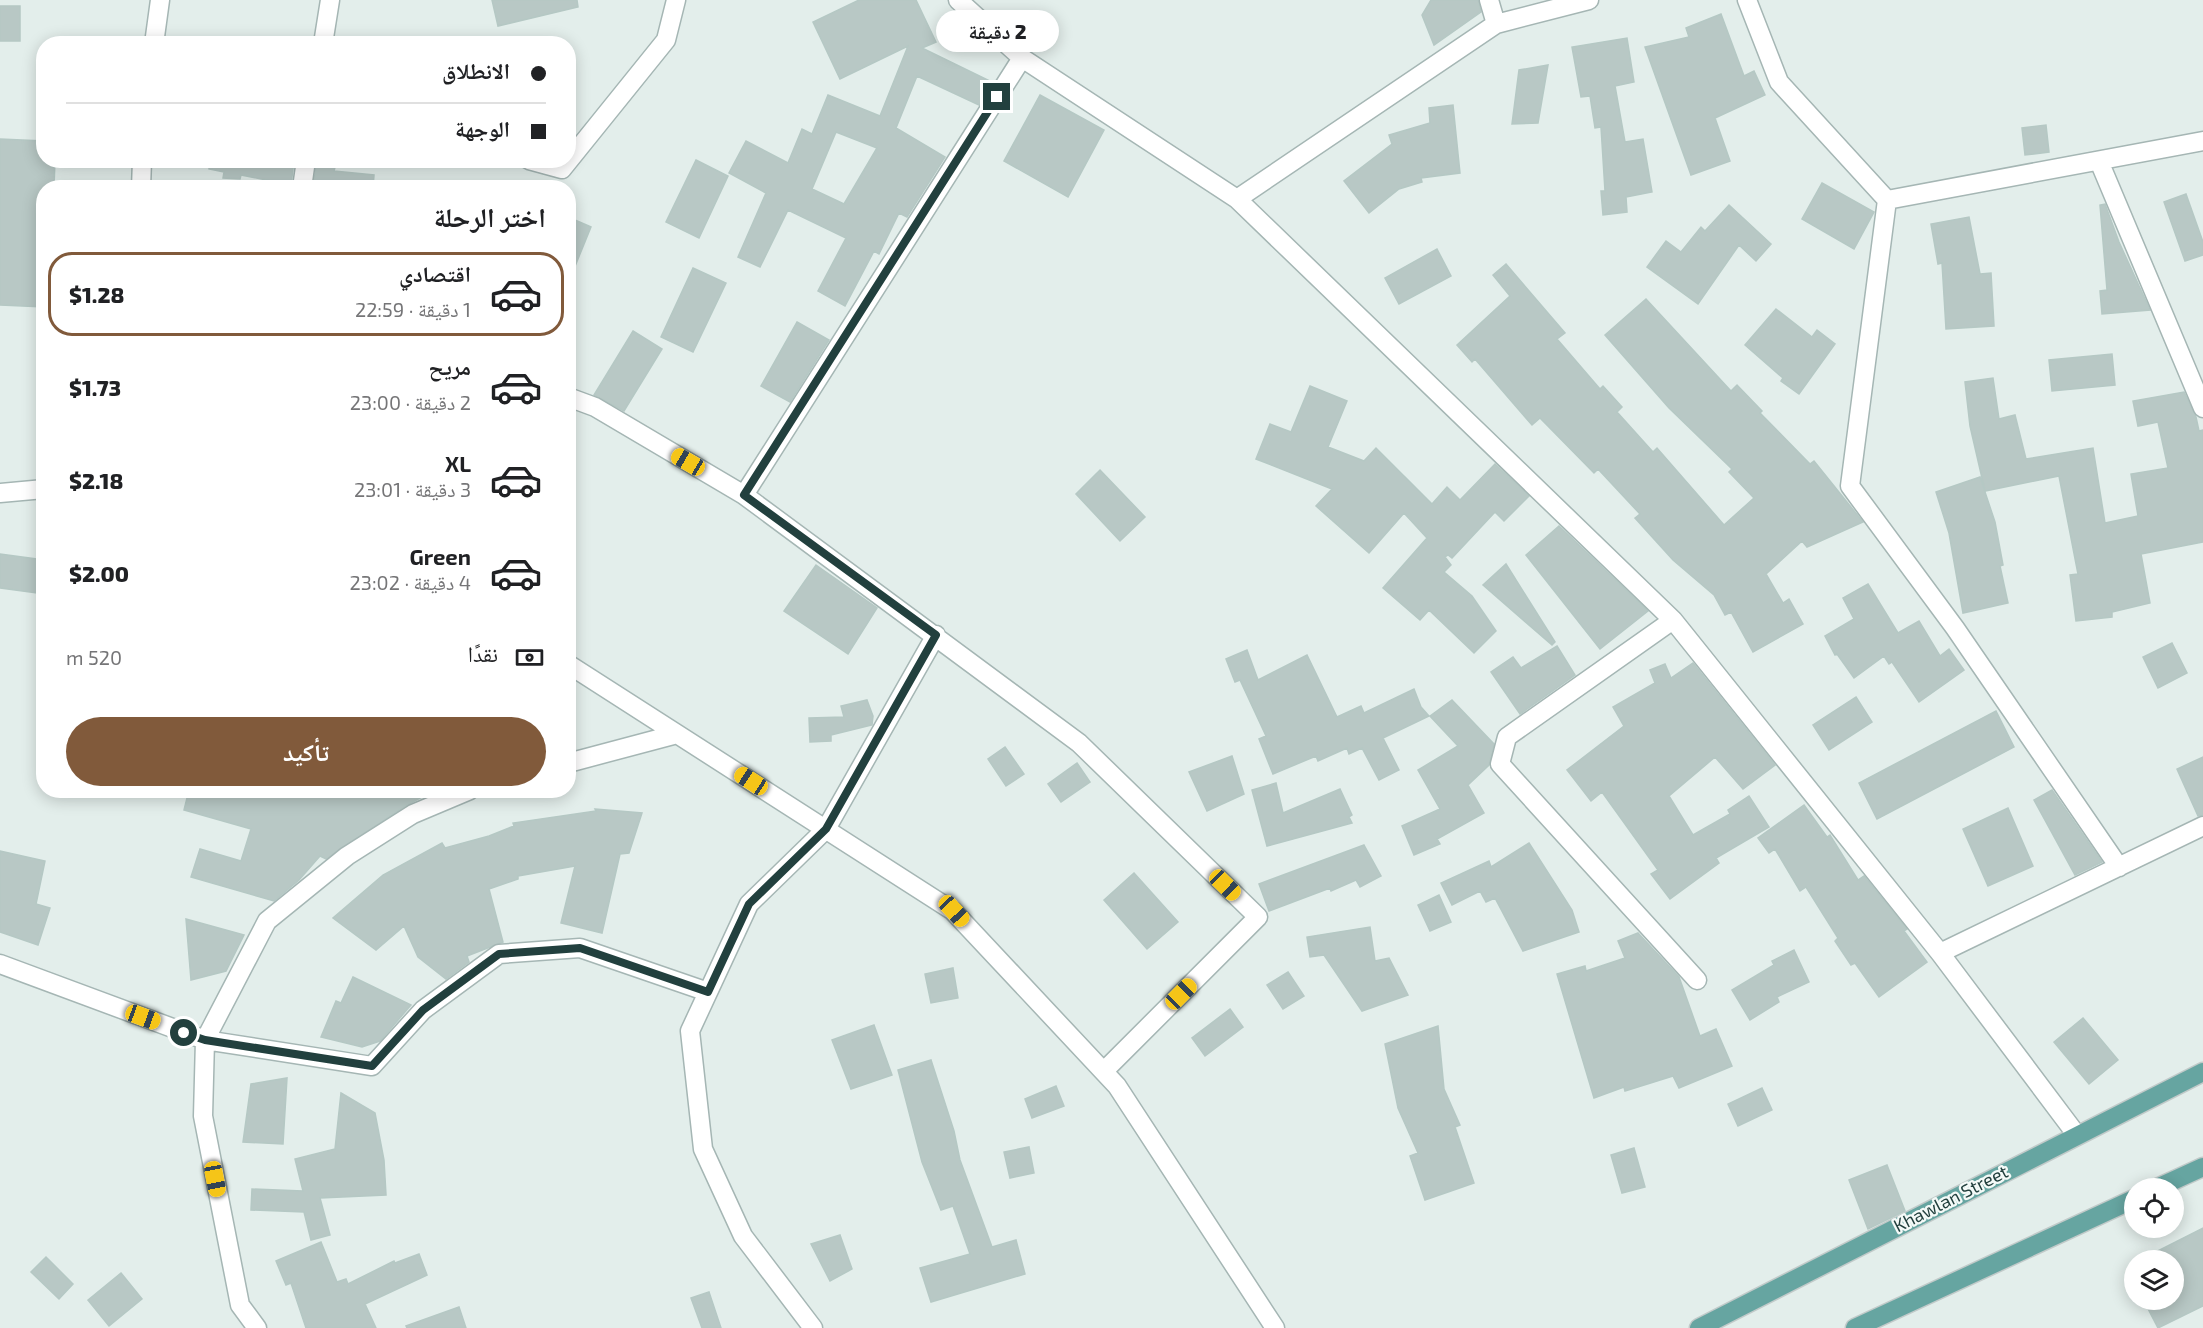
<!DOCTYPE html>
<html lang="ar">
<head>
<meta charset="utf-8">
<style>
	:root { --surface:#fff; --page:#f2f2f2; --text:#202124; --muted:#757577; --line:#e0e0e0; --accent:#815a3b }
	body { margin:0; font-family:"Exo 2","Noto Naskh Arabic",sans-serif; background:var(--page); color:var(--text); direction:rtl; height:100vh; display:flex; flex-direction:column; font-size:22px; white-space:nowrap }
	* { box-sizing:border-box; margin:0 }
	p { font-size:20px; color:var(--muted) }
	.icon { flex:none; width:33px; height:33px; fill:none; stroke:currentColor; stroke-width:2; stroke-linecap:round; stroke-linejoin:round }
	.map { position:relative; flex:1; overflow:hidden; direction:ltr }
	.sheet { position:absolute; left:36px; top:180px; width:540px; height:618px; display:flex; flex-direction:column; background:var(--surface); border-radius:24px; box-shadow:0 3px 15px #0003; direction:rtl }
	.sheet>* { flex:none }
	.hud { position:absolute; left:36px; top:36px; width:540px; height:132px; border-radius:24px; box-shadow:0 3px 15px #0003; direction:rtl; display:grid; align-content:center; height:132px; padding:0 30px; background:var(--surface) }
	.controls { position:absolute; left:2124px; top:1178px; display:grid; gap:12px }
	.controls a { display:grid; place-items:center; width:60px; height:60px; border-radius:50%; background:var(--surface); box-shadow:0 3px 15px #0003; font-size:30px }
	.end { position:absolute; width:27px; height:27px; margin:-14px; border:8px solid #22403e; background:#fff; box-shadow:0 0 0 3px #fff }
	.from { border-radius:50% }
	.bubble { position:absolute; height:42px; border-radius:21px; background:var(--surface); box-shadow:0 3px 15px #0003; font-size:20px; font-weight:800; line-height:42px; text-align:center; direction:rtl }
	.car { position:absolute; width:18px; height:36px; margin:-18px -9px; border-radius:8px; box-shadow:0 0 4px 2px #0007; background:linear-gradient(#f5c518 24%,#345 0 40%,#f5c518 0 76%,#345 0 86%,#f5c518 0) }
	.hud b { display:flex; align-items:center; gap:21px; height:57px; font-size:22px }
	.hud b+b { border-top:2px solid var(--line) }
	.hud i { width:15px; height:15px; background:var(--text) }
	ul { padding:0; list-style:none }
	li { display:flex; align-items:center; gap:18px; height:84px; margin:0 12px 9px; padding:0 18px; border:3px solid transparent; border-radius:24px }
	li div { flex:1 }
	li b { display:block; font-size:22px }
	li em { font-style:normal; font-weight:800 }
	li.active { border-color:var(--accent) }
	li>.icon { width:54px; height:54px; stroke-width:1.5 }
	h2 { padding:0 30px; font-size:27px; line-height:72px }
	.pay { display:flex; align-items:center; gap:15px; height:66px; padding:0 30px; font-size:22px }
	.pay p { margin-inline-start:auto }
	.button { display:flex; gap:12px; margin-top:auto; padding:12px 30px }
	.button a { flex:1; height:69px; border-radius:36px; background:var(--accent); color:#fff; font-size:24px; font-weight:800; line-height:69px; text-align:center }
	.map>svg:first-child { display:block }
</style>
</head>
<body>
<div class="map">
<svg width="2203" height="1328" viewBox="0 0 2203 1328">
	<rect width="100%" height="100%" fill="#e3eeeb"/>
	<path fill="#b8c8c5" stroke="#b5c8c4" stroke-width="1.5" fill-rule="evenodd" d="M492 0H577L578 7 498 26Z
		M859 0H916L936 42 922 48 992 82 979 105 917 76 896 128 945 157 907 217 899 213 879 254 874 251 845 306 818 291 846 238 788 210 760 267 738 257 766 193 729 173 746 141 788 163 802 129 812 134 828 95 880 116 908 46 840 79 813 22ZM836 132 877 148 844 204 812 189Z
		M1431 0H1478L1481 12 1434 45 1422 15Z
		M0 6H20V41H0Z
		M1721 14 1744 76 1754 71 1765 95 1715 118 1730 161 1691 175 1645 47 1689 37 1686 28Z
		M1627 38 1634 82 1615 86 1625 142 1643 139 1652 192 1626 197 1627 212 1603 215 1601 191H1605L1601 127 1595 128 1590 96 1581 97 1572 47Z
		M1548 65 1538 123 1512 124 1519 70Z
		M1040 95 1104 130 1068 197 1004 161Z
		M1453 105 1460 173 1421 178 1422 182 1399 189 1369 213 1344 181 1392 144 1389 135 1430 123 1429 108Z
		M2046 125 2049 152 2025 155 2022 128Z
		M0 139 44 141V160H55L54 188H44V307L0 305Z
		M210 160 294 161 291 185 241 175 240 179 223 178 224 172 209 169Z
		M317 160H337L334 171 374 175 373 188H313Z
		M696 160 728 176 699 238 666 222Z
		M1822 183 1874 212 1854 249 1802 219Z
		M2186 194 2203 242V255L2185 261 2164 202Z
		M2105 204 2119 242 2150 310 2102 314 2100 291 2107 290 2100 205Z
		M1729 205 1771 244 1756 261 1739 245 1698 304 1647 267 1666 241 1681 252 1701 227 1705 231Z
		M568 217 591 227 569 281H568Z
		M1969 217 1980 274 1991 273 1994 326 1946 329 1942 263 1938 264 1931 224Z
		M1437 249 1451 276 1399 304 1385 278Z
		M1506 264 1565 333 1557 339 1600 389 1603 386 1622 407 1617 412 1653 452 1657 448 1724 525 1754 498 1729 472 1732 469 1669 408 1605 335 1646 299 1731 391 1737 385 1762 411 1760 413 1810 464 1814 461 1863 522 1807 547 1802 541 1766 574 1783 603 1789 599 1803 624 1753 652 1731 612 1725 615 1714 595 1673 560 1635 518 1640 514 1598 469 1594 473 1540 418 1532 425 1475 359 1472 362 1457 345 1510 296 1493 275Z
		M693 268 726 283 693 352 661 337Z
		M1776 309 1812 337 1817 330 1835 344 1799 394 1781 381 1783 378 1745 345Z
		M797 322 829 340 790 402 761 386Z
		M633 331 662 349 624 411 594 395Z
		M2112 354 2115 385 2052 391 2049 360Z
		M1993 378 1999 419 2015 415 2026 459 2093 448 2105 523 2138 516 2131 474 2168 468 2158 422 2138 426 2133 401 2184 392 2196 417 2199 431 2203 430V542L2141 554 2150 603 2112 612V617L2076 621 2070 575 2078 574 2059 476 1985 491 1970 426 1965 382Z
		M1310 386 1347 401 1328 447 1364 461 1376 448 1432 504 1447 487 1460 500 1495 464 1529 496 1504 521 1495 512 1452 558 1448 555 1445 557 1451 565 1444 572 1472 596 1496 631 1474 653 1429 610 1420 620 1383 588 1427 538 1404 513 1369 553 1316 506 1332 489 1256 459 1270 424 1291 432Z
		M1100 470 1145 517 1120 541 1076 494Z
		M1980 477 1995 522 2003 565 2000 566 2008 603 1963 613 1949 533 1936 492Z
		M1559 526 1648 611 1600 649 1526 555Z
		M0 554 44 560V594L0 588Z
		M1506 564 1555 642 1552 645 1483 585Z
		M816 565 877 608 848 654 784 611Z
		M1868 584 1898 633 1919 621 1940 656 1949 649 1964 670 1919 702 1892 662 1889 664 1884 656 1854 678 1837 654 1835 655 1825 636 1854 619 1843 598Z
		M2172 643 2187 673 2158 688 2143 657Z
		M1557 646 1575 675 1520 714 1491 672 1513 657 1521 668Z
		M1247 650 1258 680 1307 655 1337 717 1361 706 1364 713 1414 689 1421 707 1429 716 1383 738 1399 770 1379 780 1362 748 1349 754 1347 748 1318 761 1316 756 1273 774 1259 739 1266 736 1240 680 1235 682 1226 659Z
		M1693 663 1775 765 1743 789 1715 757 1669 796 1693 835 1730 814 1728 810 1749 796 1769 827 1716 858 1719 863 1670 899 1651 874 1658 870 1602 792 1591 801 1567 770 1624 726 1613 707 1655 683 1650 670 1665 664 1671 678Z
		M1856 697 1872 722 1829 750 1813 725Z
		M867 700 873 716 872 725 831 735V741L810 742 809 718 844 717 841 706Z
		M1452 700 1494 744 1489 765 1468 785 1484 813 1437 839 1440 844 1414 855 1402 826 1440 809 1418 770 1458 746 1430 716Z
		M1996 711 2014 747 1877 819 1859 783Z
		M1005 747 1024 774 1006 786 988 759Z
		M1232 756 1244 794 1207 811 1189 772Z
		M2203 757V815L2198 816 2177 769Z
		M1077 763 1090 782 1061 802 1048 784Z
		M1276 783 1283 813 1340 789 1352 815 1349 817 1352 823 1267 846 1252 790Z
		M189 790H435L407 805 326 859 320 856 299 880 274 901 191 877 200 849 241 861 251 829 184 810Z
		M2052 790 2102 862 2075 875 2034 800Z
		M1804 805 1827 837 1830 835 1858 880 1864 876 1907 929 1904 931 1927 962 1879 997 1855 963 1851 965 1835 941 1838 938 1806 887 1800 891 1775 849 1769 853 1758 838Z
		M2008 808 2033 866 1988 886 1963 829Z
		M595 809 642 813 629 853 620 854 602 933 561 923 575 866 518 876V879L489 889 503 942 467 956 469 962 446 979 418 957 404 926 376 950 333 918 383 875 442 843 445 848 489 836 514 826 513 823 596 811Z
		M1529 843 1572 910 1579 932 1523 951 1495 898 1486 902 1480 891 1452 905 1441 883 1489 861 1491 867Z
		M1364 845 1381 876 1360 887 1356 880 1331 891 1330 888 1269 911 1259 884Z
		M0 851 45 861 36 904 50 908 38 945 0 932Z
		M1134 873 1178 922 1147 949 1104 900Z
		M1439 895 1451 922 1430 931 1418 905Z
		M186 919 244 935 226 971 191 980Z
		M1370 927 1375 961 1389 958 1408 995 1362 1011 1324 955 1310 957 1307 937Z
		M1638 933 1679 977 1700 1036 1716 1029 1732 1066 1679 1088 1673 1076 1625 1091 1624 1087 1594 1098 1557 974 1585 966 1586 971 1625 958 1618 941Z
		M1794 950 1809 982 1777 997 1779 1002 1750 1020 1732 990 1774 965 1772 961Z
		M953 968 958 998 931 1003 925 974Z
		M1288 972 1304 996 1283 1009 1267 985Z
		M353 977 411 1005 380 1041 362 1047 321 1037 336 1001 341 1003Z
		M1230 1009 1243 1027 1205 1056 1192 1038Z
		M2083 1018 2118 1060 2089 1084 2054 1042Z
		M874 1025 892 1075 851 1089 832 1040Z
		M1438 1026 1444 1089 1460 1125 1455 1127 1474 1183 1425 1200 1410 1156 1418 1153 1398 1108 1385 1044Z
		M931 1060 954 1131 960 1160 992 1247 1016 1240 1025 1274 931 1302 920 1268 970 1254 953 1206 941 1210 922 1162 898 1070Z
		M287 1078 283 1144 243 1142 251 1084Z
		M1056 1086 1064 1106 1032 1118 1025 1099Z
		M1762 1088 1772 1110 1738 1126 1728 1104Z
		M341 1093 375 1113 384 1160 386 1195 320 1198 330 1235 311 1240 304 1212 251 1210 252 1189 303 1191 295 1159 335 1149Z
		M1029 1147 1034 1173 1010 1178 1004 1152Z
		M1634 1148 1645 1187 1622 1193 1611 1155Z
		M1887 1165 1905 1211 1868 1229 1849 1180Z
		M2203 1228V1306L2158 1328 2143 1299H2174V1260H2140Z
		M840 1235 852 1269 830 1281 811 1244Z
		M321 1242 337 1282 346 1279 348 1284 394 1261 395 1263 419 1254 427 1275 365 1304 376 1328H306L291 1283 286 1285 276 1261Z
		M46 1257 73 1284 59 1299 31 1272Z
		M121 1273 142 1299 109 1326 88 1300Z
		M709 1292 721 1328H702L691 1298Z
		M459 1307 466 1328H407L406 1326Z"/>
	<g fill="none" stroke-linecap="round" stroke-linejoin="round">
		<defs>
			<path id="street" d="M958 0 1022 58 1237 199
				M1489 0 1496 24
				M1589 0 1496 24 1237 199 1673 620 1940 953
				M1747 0 1779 82 1887 200 2203 141
				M154 44 160 0
				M323 44 330 0
				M529 160 562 169 666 40 676 0
				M2099 161 2203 408
				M141 188 142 160
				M302 188 306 160
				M1887 200 1850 486 1955 628 2119 867
				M568 397 595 407 744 495 1079 743 1258 917 1104 1071
				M0 493 44 489
				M744 495 1022 58
				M1673 620 1507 737 1500 764 1697 980
				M568 664 953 911 1117 1086 1275 1328
				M568 763 677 734
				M0 964 205 1040 372 1066 423 1010 499 954 580 948 708 992
				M2076 1134 1940 953 2203 826
				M257 1328 240 1305 203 1116 205 1040 267 921 347 856 413 814 470 790
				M813 1328 743 1236 703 1149 690 1031 749 904 826 829 936 635"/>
			<path id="primary" d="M2157 1188 2203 1167
				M1699 1328 2203 1072
				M1855 1328 2134 1199"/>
		</defs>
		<use href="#street" stroke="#a5b6b4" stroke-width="21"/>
		<use href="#primary" stroke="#c1cac9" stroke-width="21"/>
		<use href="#street" stroke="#fff" stroke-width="18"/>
		<use href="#primary" stroke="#66a5a1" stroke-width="18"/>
	</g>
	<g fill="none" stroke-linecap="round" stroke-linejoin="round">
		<path stroke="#22403e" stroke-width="8" d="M184 1033 205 1040 372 1066 423 1010 499 954 580 948 708 992 749 904 826 829 936 635 744 495 997 97"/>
	</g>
	<g text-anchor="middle" stroke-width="4.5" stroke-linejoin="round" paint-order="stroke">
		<g font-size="18" fill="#22403e" stroke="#f4faf8">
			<text transform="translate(1951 1199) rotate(-27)" y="6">Khawlan Street</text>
		</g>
	</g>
</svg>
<div class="controls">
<a><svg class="icon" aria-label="locate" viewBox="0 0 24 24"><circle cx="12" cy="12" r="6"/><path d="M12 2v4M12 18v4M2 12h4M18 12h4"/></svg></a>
<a><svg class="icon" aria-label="layers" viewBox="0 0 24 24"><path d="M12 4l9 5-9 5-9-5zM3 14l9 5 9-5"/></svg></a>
</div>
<i class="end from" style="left:184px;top:1033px"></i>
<i class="end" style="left:997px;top:97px"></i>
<div class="bubble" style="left:936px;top:10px;width:123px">2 دقيقة</div>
<i class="car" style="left:688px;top:462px;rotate:300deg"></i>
<i class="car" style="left:751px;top:781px;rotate:303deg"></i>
<i class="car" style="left:1225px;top:885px;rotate:134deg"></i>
<i class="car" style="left:954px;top:911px;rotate:137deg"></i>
<i class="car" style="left:1181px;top:994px;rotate:45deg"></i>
<i class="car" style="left:143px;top:1017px;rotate:110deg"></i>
<i class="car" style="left:215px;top:1179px;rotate:169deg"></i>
<div class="hud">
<b><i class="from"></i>الانطلاق</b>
<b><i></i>الوجهة</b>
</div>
<section class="sheet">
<h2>اختر الرحلة</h2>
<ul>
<li class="active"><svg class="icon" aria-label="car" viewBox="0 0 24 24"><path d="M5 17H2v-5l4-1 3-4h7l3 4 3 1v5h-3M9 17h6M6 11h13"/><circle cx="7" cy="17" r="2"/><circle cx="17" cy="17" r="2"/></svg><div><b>اقتصادي</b><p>1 دقيقة · 22:59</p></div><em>$1.28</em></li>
<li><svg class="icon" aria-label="car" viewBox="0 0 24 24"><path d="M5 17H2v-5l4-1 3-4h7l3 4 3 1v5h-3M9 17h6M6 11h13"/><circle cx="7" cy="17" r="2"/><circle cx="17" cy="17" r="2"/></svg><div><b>مريح</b><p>2 دقيقة · 23:00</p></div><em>$1.73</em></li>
<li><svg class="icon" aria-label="car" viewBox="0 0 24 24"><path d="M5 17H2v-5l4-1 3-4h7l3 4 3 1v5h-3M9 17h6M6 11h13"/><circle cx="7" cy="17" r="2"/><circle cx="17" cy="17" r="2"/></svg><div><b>XL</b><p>3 دقيقة · 23:01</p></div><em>$2.18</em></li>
<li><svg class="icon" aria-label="car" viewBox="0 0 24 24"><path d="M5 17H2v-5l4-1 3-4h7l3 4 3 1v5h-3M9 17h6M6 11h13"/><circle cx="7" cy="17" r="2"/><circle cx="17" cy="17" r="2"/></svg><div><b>Green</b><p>4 دقيقة · 23:02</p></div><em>$2.00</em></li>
</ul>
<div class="pay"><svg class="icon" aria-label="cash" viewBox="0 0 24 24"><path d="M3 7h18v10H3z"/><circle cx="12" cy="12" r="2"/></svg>نقدًا<p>520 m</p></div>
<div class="button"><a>تأكيد</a></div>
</section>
</div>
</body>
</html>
